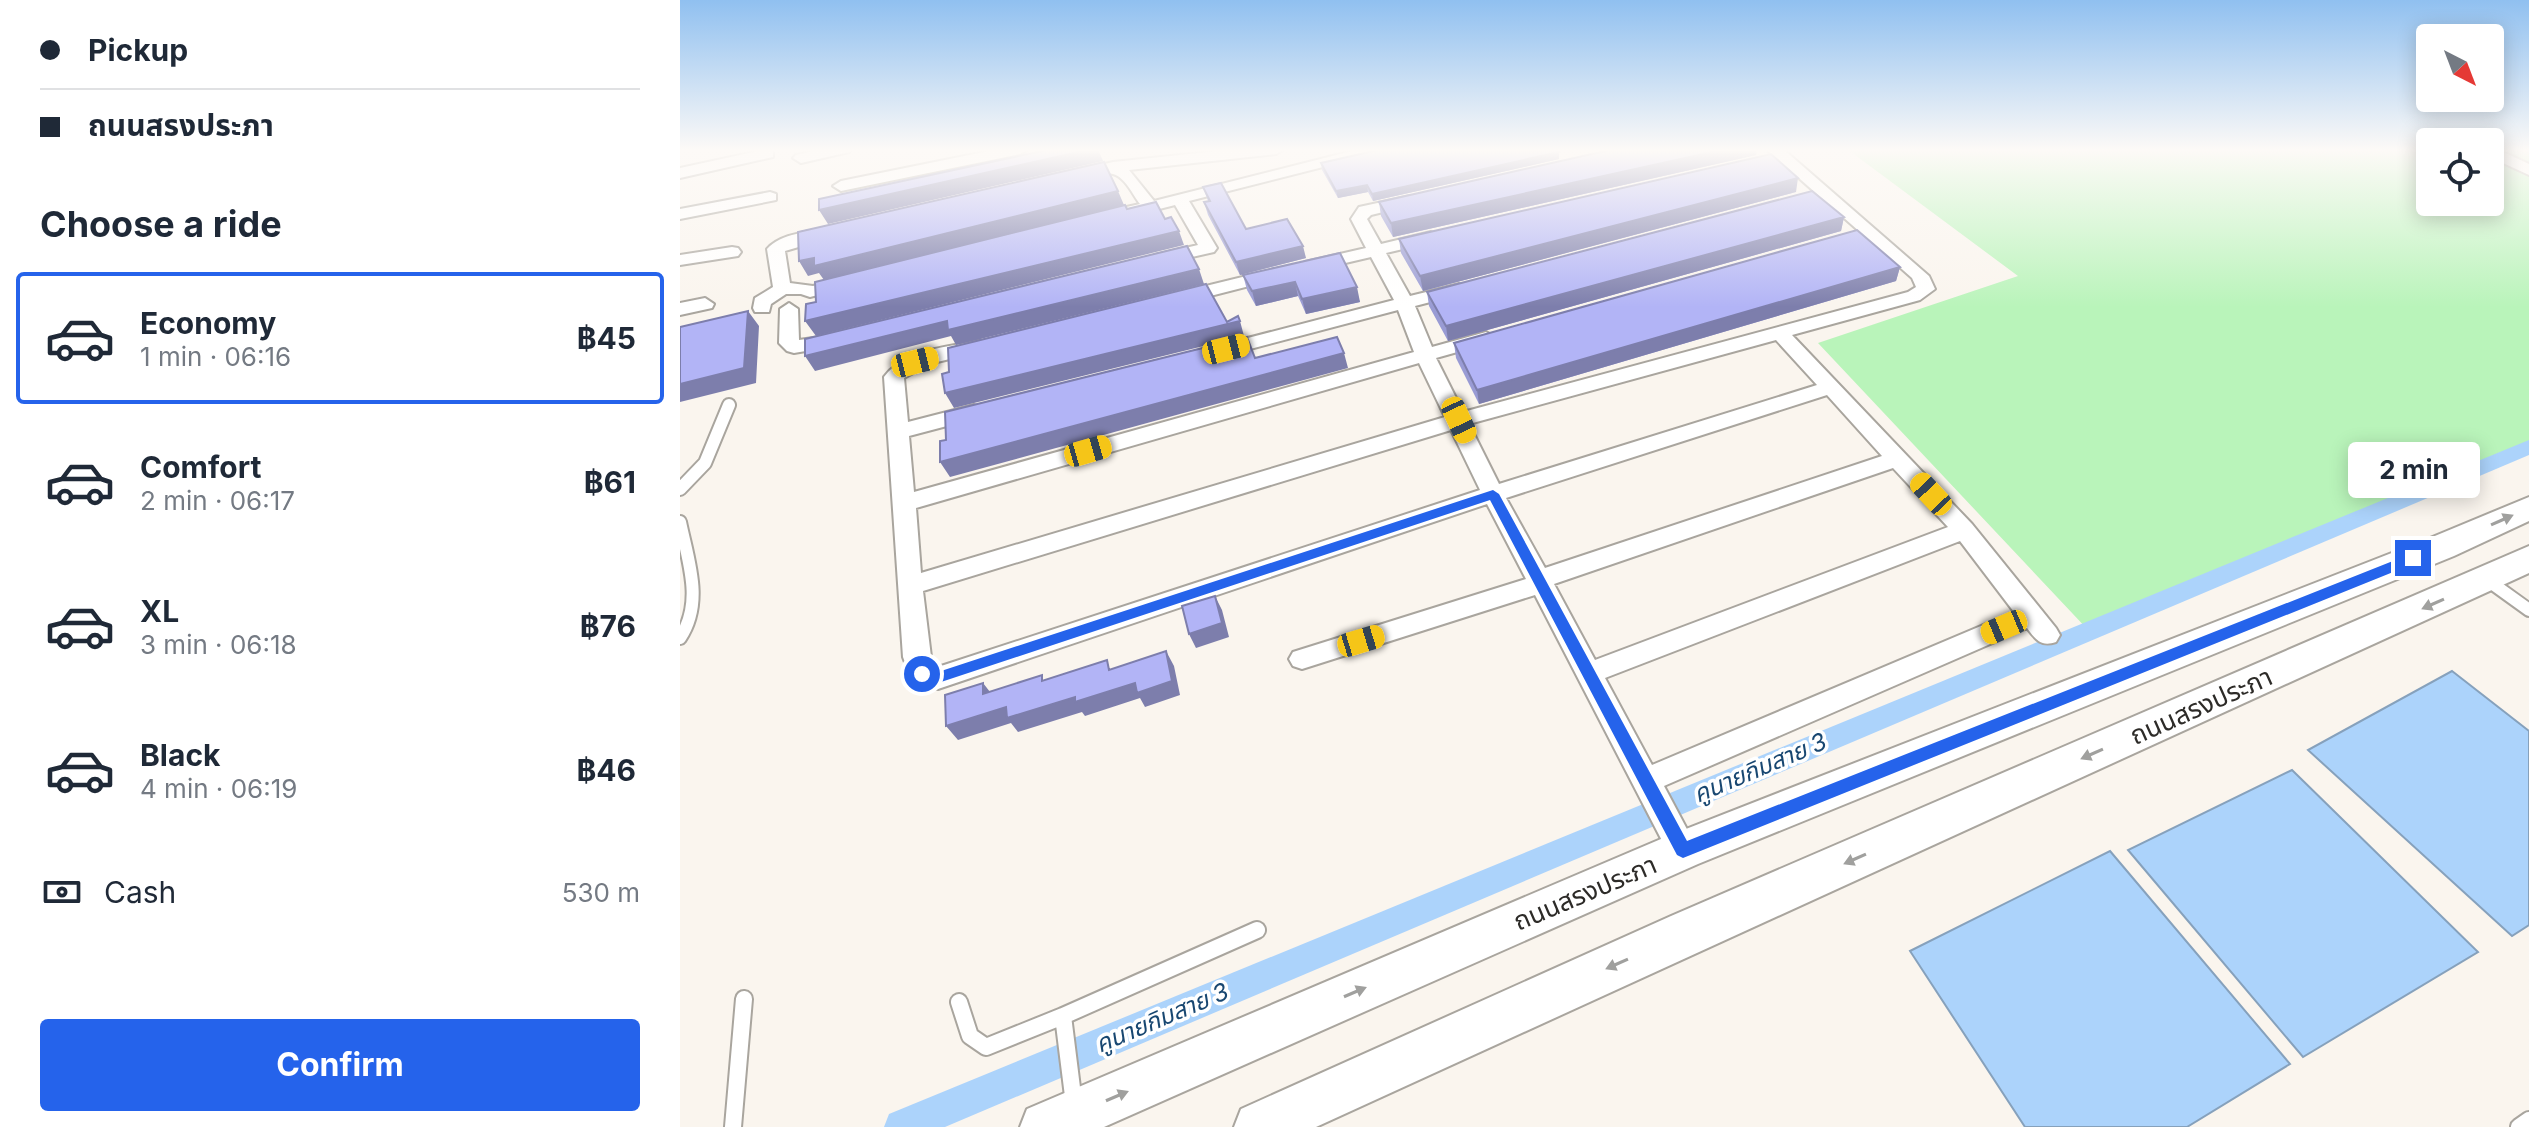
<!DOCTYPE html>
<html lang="en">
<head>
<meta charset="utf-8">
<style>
	:root { --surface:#fff; --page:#f2f2f3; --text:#1f2937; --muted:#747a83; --line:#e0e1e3; --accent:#2563eb }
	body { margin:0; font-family:Inter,"Noto Sans Thai",sans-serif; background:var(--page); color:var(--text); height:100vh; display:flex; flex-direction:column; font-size:30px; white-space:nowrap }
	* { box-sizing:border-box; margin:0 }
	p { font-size:26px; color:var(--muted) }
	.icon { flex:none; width:44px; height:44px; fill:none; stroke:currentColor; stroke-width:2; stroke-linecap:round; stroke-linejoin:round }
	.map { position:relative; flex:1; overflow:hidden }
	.panel { display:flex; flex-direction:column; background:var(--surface); width:680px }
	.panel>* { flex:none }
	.top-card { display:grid; align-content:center; height:176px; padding:0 40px; background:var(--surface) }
	.needle { width:52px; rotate:138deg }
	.buttons { position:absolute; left:1736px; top:24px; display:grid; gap:16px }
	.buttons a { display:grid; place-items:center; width:88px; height:88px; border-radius:8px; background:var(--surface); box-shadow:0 4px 20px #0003; font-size:40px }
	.end { position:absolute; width:36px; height:36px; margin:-18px; border:10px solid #2563eb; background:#fff; box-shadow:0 0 0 4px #fff }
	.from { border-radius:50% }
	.bubble { position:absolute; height:56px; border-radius:8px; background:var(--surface); box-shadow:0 4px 20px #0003; font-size:26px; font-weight:700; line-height:56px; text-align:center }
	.car { position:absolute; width:24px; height:48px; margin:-24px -12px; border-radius:10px; box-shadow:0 0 6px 2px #0007; background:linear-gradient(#f5c518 24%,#345 0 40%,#f5c518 0 76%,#345 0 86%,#f5c518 0) }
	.top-card b { display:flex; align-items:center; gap:28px; height:76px; font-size:30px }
	.top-card b+b { border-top:2px solid var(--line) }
	.top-card i { width:20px; height:20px; background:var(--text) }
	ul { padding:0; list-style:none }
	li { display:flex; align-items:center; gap:24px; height:132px; margin:0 16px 12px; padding:0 24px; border:4px solid transparent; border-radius:8px }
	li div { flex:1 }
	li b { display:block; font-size:30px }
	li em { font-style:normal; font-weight:700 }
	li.current { border-color:var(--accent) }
	li>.icon { width:72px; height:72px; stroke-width:1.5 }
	h2 { padding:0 40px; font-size:36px; line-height:96px }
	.pay { display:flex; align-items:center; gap:20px; height:88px; padding:0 40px; font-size:30px }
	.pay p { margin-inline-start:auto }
	.button { display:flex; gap:16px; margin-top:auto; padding:16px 40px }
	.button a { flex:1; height:92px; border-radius:8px; background:var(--accent); color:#fff; font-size:32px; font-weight:700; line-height:92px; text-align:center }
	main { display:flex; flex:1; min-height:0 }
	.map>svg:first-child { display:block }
</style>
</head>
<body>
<main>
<section class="panel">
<div class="top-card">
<b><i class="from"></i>Pickup</b>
<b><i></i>ถนนสรงประภา</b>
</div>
<h2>Choose a ride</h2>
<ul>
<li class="current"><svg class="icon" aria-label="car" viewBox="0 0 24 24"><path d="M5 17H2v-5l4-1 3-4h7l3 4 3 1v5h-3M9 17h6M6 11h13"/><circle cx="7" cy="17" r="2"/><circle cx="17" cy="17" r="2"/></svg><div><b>Economy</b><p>1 min · 06:16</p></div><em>฿45</em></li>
<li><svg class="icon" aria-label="car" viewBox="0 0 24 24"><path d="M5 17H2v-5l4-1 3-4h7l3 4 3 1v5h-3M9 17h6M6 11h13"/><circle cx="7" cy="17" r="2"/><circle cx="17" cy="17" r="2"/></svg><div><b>Comfort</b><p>2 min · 06:17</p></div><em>฿61</em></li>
<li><svg class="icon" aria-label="car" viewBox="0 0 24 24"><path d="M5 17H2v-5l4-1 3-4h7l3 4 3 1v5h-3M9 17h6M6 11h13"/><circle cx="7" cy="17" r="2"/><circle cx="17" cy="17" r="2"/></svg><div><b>XL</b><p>3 min · 06:18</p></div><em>฿76</em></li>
<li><svg class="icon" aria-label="car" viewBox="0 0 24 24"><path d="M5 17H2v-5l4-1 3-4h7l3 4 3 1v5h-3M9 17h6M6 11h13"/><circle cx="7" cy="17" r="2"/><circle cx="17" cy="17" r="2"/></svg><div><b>Black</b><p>4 min · 06:19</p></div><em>฿46</em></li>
</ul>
<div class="pay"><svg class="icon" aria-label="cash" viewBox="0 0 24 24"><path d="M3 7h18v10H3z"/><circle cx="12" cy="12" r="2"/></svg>Cash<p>530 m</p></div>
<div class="button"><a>Confirm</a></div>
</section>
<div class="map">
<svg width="1849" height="1127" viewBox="0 0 1849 1127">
	<rect width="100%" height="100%" fill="#faf5ee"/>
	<path fill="#b9f4ba" d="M1167 149H1750V202H1810V149H1849V447L1409 631 1138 343 1338 276Z"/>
	<path fill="#acd3fb" stroke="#86a1bc" stroke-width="2" d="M1772 671 1849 731V925L1832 936 1628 750Z
		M1612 770 1798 952 1623 1057 1448 850Z
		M1430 851 1610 1064 1507 1127H1345L1230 951Z"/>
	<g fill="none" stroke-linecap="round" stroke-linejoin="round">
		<path fill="#acd3fb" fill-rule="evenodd" d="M1849 440V455L265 1127H204L209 1114Z"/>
		<defs>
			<path id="service-far1" d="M0 489 25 463 49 405
				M0 522C8 561 24 602 0 638
				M1806 579 1849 610"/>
			<path id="service" d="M279 1002 290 1036 306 1047 383 1016
				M394 1104 383 1016 577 930
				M53 1127 64 999
				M1839 1127 1849 1120"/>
			<path id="minor" d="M88 149 93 151V157L0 178V168Z
				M143 149H172L169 152 121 163 113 158 116 155Z
				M319 149H348L340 154 161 191 153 186 161 181Z
				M557 149H604L596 154 449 170 474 201 680 149H705L702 152 509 201 537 248 534 252 481 264 472 259 475 255 518 245 495 205 448 217 442 216 440 212 442 208 460 204C453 195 445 177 433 174 418 170 401 185 388 175L390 172 433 162Z
				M1086 149H1103L1249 276 1255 289 1240 300 1112 335 1292 524 1376 628 1380 635 1376 642C1361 647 1356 640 1347 628L984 786 1018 850 1014 860 1003 864 992 860 855 595 622 669 613 666 609 659 613 652 846 579 807 504 258 689C236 686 230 677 223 657L204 377C225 348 268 348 300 340L310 346 307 350 249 364 224 378 228 422 294 405 304 412 301 417 229 436 234 492 734 352 718 310 540 357 530 351 533 347 714 300 691 257 631 271 622 266 625 262 686 248 671 219 679 207 730 196 736 198V204L691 215 687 219 701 244 751 232 760 237 757 241 706 253 730 296 779 284 788 289 785 293 735 306 752 347 806 332 816 338 813 342 756 358 783 412 1228 292 1236 287 1232 278ZM1096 340 1137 385 819 484 789 424ZM739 363 765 417 241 573 236 508ZM1147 395 1202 456 865 568 826 498ZM771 430 800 490 258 667 252 665 243 591ZM1213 468 1268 527 915 660 874 584ZM1280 541 1334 612 972 765 925 678Z
				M1810 149H1817L1849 164V175L1810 157Z
				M90 192 96 194V200L0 219V209Z
				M150 227 158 232 156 236 105 251 110 283 133 286 167 277 176 282 173 286 130 297 121 294H106L91 304 89 312H75L73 308 75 298 93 287 87 249C101 233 130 232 150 227Z
				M52 247 58 248 61 252 58 256 0 265V255Z
				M595 269 601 270 604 274 601 278 499 304 490 298 493 294Z
				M25 298 34 304 32 308 0 315V303Z
				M109 303 118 309 119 340 154 335 164 341 161 345 114 353 107 351 99 343 100 309Z"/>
			<path id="secondary" d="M1849 497V521L1774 556 1018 864 424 1127H340L347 1109 988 836 1750 538Z
				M1849 546V573L636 1127H554L561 1109 991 916Z"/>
		</defs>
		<use href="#service-far1" stroke="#a9a59e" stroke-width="16"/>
		<use href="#service" stroke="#a9a59e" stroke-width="20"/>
		<use href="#minor" stroke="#a9a59e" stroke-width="4"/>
		<use href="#secondary" stroke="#a9a59e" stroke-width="4"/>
		<use href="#service-far1" stroke="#fff" stroke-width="12"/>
		<use href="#service" stroke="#fff" stroke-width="16"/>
		<use href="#minor" fill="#fff" fill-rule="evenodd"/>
		<use href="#secondary" fill="#fff" fill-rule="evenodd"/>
	</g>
	<path fill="#999bd4" d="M1076 155 713 237 701 216 699 202Z
		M879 159 693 201 688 192 658 198 642 170 641 163Z
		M523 187 566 229 626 258 560 275 528 215 524 202 528 201Z
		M1116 192 743 291 721 253 719 239Z
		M1164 217 1161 231 768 341 749 306 747 292Z
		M660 253 680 302 626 314 618 296 576 306 567 290 563 275Z
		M1220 267 1216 281 799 404 776 358 774 343Z"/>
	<path fill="#7d7eac" d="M412 149H418L423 161 148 224 139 210Z
		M1046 149H1077L1076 155 713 237 711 223Z
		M879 152V159L693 201 692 194Z
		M1118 178 1116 192 743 291 740 276Z
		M687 185 688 192 658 198 656 191Z
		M438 191 444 205 144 280 139 273 128 276 119 261Z
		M1164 217 1161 231 768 341 766 326Z
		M499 231 504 245 136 336 125 321Z
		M623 246 626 258 560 275 556 262Z
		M1220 267 1216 281 799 404 797 390Z
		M519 269 524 284 276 345 271 336 135 371 125 356 267 321Z
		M615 282 618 296 576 306 572 291Z
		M677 287 680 302 626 314 622 299Z
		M68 311 79 326 76 383 0 402V384Z
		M560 321 564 336 274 408 265 393Z
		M664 353 668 368 270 477 260 462Z
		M535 596 542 610 549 637 516 648 509 634Z
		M486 651 494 666 500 695 465 707 460 698 405 716 402 712 338 732 331 723 278 740 266 726 326 707 395 697Z
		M303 683 314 697 303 694Z"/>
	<path fill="#b2b4f6" stroke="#7d7eac" stroke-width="2" d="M371 149H412L139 210V199Z
		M702 149H876L879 152 692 194 687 185 656 191 641 163Z
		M934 149H1046L711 223 699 202Z
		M1091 154 1118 178 740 276 719 239Z
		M424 162 438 191 134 266V258L119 261 118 232Z
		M541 183 566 229 607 219 623 246 556 262 524 202 530 201 523 187Z
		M1132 191 1164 217 766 326 747 292Z
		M476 202 485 219 491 217 499 231 125 321 126 304 136 302 135 282 445 205 447 209Z
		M1177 230 1220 267 797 390 774 343Z
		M507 246 519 269 268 330 267 321 125 356V339Z
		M660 253 677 287 622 299 615 282 572 291 563 275Z
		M526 284 547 322 558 316 560 321 265 393 262 374 269 372 268 348Z
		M68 311 64 368 0 384V327Z
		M567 337 575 358 657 337 664 353 260 462V441L266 440 265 412Z
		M535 596 542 623 509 634 502 606Z
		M486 651 492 681 457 693 455 683 395 702V697L327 718 326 707 266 726 265 695 303 683V694L362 675V681L427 660 429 670Z"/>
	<defs><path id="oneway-solid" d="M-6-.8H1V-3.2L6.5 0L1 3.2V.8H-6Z" transform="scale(2)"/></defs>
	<g fill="#a0a09e">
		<use href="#oneway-solid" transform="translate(1822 520) rotate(-24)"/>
		<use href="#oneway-solid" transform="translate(1753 604) rotate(156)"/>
		<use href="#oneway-solid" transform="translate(1412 754) rotate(156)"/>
		<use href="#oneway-solid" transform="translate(1175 859) rotate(156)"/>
		<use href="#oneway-solid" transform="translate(937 964) rotate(156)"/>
		<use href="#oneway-solid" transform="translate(675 992) rotate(-23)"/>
		<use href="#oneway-solid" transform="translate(437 1096) rotate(-23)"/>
	</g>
	<linearGradient id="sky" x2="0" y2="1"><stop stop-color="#90c0f0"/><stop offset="0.49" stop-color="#fdfaf7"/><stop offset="1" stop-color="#fdfaf7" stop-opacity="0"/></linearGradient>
	<rect width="1849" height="307" fill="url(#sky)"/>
	<path fill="#2563eb" d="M813 490 819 494 1007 841 1728 555 1733 554 1739 558 1738 562 1003 858 997 855 810 500 258 683 242 682 235 674 242 668 258 672Z"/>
	<g text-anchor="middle" stroke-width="7" stroke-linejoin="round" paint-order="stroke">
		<g font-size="24" font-style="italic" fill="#184771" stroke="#fff">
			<text transform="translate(1080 768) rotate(-23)" y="8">คูนายกิมสาย 3</text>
			<text transform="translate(482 1018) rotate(-23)" y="8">คูนายกิมสาย 3</text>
		</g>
		<g font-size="26" fill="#2d2b28" stroke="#fff">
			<text transform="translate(1521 706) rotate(-24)" y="9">ถนนสรงประภา</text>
			<text transform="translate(905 893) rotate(-23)" y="9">ถนนสรงประภา</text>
		</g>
	</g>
</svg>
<div class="buttons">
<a><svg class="needle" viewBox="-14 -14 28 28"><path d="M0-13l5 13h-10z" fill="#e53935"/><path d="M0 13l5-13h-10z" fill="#747a83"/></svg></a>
<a><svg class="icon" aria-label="locate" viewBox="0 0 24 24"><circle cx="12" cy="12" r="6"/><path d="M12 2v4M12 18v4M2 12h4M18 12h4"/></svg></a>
</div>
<i class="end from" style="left:242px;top:674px"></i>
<i class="end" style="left:1733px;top:558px"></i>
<div class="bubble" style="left:1668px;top:442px;width:132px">2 min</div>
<i class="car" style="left:546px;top:349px;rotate:76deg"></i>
<i class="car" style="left:235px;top:362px;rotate:76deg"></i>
<i class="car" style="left:779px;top:420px;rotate:155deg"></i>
<i class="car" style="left:408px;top:451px;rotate:74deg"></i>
<i class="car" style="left:1251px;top:494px;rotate:317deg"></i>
<i class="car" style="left:1324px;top:627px;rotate:247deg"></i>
<i class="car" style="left:681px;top:641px;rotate:73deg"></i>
</div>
</main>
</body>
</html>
